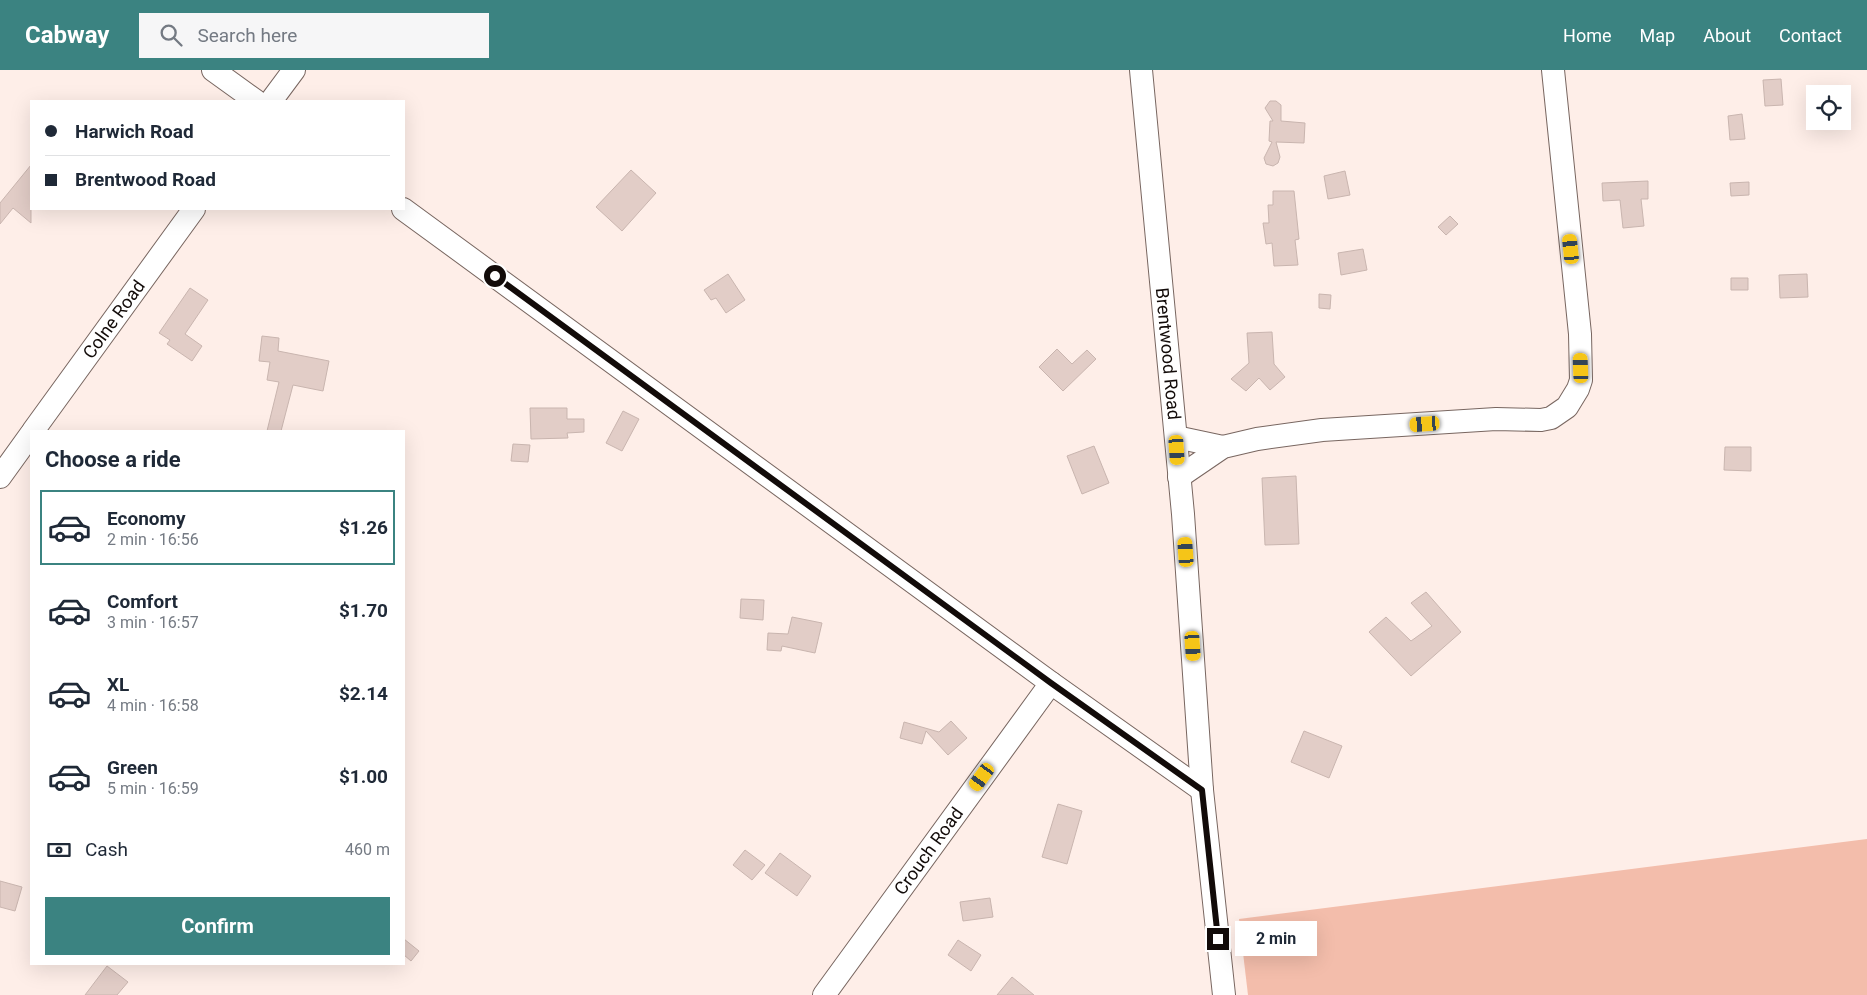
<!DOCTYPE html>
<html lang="en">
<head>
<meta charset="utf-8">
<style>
	:root { --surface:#fff; --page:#f6f6f7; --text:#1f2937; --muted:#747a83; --line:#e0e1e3; --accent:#3b8381 }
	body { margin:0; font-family:Roboto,sans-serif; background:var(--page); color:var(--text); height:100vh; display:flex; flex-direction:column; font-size:19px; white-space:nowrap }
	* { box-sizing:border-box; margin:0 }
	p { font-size:16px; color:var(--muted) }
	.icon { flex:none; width:28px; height:28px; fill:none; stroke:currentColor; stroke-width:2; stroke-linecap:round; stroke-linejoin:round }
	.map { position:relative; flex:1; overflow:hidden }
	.sheet { position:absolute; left:30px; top:360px; width:375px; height:535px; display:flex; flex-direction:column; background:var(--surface); border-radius:0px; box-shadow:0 5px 20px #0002 }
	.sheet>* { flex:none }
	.hud { position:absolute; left:30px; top:30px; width:375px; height:110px; border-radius:0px; box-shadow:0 5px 20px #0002; display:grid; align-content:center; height:110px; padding:0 15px; background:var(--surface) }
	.fabs { position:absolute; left:1806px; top:15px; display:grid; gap:10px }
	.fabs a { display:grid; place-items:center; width:45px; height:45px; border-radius:0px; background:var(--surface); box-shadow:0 5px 20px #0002; font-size:25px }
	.end { position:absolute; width:22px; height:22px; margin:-11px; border:6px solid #120b09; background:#fff; box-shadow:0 0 0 2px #fff }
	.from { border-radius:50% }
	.bubble { position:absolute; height:35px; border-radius:0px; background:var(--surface); box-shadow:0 5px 20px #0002; font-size:16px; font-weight:700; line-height:35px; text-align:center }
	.car { position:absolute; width:15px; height:30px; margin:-15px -8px; border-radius:6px; box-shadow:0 0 4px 1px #0007; background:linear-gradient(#f5c518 24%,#345 0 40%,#f5c518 0 76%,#345 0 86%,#f5c518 0) }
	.hud b { display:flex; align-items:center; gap:18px; height:48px; font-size:19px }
	.hud b+b { border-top:1px solid var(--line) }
	.hud i { width:12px; height:12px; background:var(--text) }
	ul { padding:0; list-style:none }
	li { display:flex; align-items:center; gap:15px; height:75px; margin:0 10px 8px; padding:0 5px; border:2px solid transparent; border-radius:0px }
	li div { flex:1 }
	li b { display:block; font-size:19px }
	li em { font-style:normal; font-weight:700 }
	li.current { border-color:var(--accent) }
	li>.icon { width:45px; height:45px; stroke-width:1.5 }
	h2 { padding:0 15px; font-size:22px; line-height:60px }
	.pay { display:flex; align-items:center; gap:12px; height:55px; padding:0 15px; font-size:19px }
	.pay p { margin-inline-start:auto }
	.action { display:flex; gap:10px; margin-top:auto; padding:10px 15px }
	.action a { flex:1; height:58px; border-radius:0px; background:var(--accent); color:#fff; font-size:20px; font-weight:700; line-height:58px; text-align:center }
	header { display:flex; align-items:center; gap:30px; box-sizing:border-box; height:70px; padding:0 25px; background:var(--accent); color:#fff }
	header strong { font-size:24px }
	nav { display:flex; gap:28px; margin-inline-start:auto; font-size:18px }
	.search { width:350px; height:45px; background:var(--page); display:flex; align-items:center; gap:12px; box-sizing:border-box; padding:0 18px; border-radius:0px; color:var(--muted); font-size:19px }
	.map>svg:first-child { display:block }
</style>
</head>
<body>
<header>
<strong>Cabway</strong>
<div class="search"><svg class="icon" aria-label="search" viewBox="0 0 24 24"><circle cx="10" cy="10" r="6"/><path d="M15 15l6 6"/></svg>Search here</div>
<nav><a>Home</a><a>Map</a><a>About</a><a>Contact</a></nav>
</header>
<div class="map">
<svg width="1867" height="925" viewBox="0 0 1867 925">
	<rect width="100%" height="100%" fill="#feeee8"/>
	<path fill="#f3bdab" d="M1867 769V925H1248L1239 849Z"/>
	<path fill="#e2cdc7" stroke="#c9b5af" d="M1781 9 1783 35 1765 36 1763 10Z
		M1270 31H1276L1281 35V51L1305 53 1304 73 1276 72 1280 87 1278 93 1273 96 1266 94 1264 88 1272 72 1269 71 1270 51H1273L1265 38Z
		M1742 44 1745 69 1730 70 1728 46Z
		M31 95V153L13 138 0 154V133Z
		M631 100 656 123 622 161 596 137Z
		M1345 101 1350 125 1328 129 1324 106Z
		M1648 111V129H1641L1644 156 1623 158 1620 130 1603 131 1602 113Z
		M1749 112V125L1731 126 1730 113Z
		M1273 121H1294L1299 169 1295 170 1298 195 1274 196 1272 173 1266 174 1263 153H1269L1268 135H1273Z
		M1450 146 1458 154 1446 165 1438 157Z
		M1363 179 1367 200 1341 205 1338 183Z
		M728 204 745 230 726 243 716 228 711 230 704 220Z
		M1807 204 1808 227 1780 228 1779 205Z
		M1731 208H1748V220H1731Z
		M190 218 208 230 185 264 202 276 192 291 167 274 170 270 159 263Z
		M1319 224 1331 225 1330 239 1319 238Z
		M1272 262 1274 294 1285 307 1270 320 1259 308 1246 321 1231 309 1249 293 1247 263Z
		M262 266 279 268 278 281 329 291 323 321 293 315 281 361H267L279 312 267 310 270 292 259 291Z
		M1057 279 1072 294 1087 280 1096 289 1063 321 1039 297Z
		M530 338H567V349H584V362L567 363 568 368 531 369Z
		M623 341 639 349 622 381 606 373Z
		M513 374 530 375 528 392 511 391Z
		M1094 376 1109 413 1082 424 1067 386Z
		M1725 377H1751V401L1724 400Z
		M1296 406 1299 474 1265 475 1262 408Z
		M1426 522 1461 562 1411 606 1369 562 1386 547 1411 571 1432 556 1411 533Z
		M741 529 764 530 763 550 740 548Z
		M792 547 822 553 815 583 782 576 781 581 767 580 768 563 788 564Z
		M951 651 967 668 948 685 926 661 922 674 900 668 904 652 939 662Z
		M1304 661 1342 676 1329 708 1291 692Z
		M1058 734 1082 741 1067 794 1042 787Z
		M745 780 765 795 752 810 733 795Z
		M780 783 811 806 797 826 765 803Z
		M0 811 22 817 15 841 0 837Z
		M990 828 993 847 963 851 960 832Z
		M404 869 419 881 411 891 404 885Z
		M958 870 981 885 971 901 948 885Z
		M107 896 128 912 117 925H85Z
		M1012 907 1034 925H997Z"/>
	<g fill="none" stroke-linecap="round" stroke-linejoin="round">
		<defs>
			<g id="minor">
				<path d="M213 0 256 31"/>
				<path id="s1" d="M1141 0 1183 444 1202 720 1224 925"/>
				<path d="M271 31 294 0"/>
				<path d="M403 139 1051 613 1202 720"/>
				<path id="s2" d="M33 361 194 139"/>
				<path d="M1176 367 1223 377"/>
				<path d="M0 407 31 364"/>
				<path d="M1179 407 1223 377 1257 369 1322 360 1496 349 1541 350 1551 348 1567 337 1578 319 1581 310 1580 264 1553 0"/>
				<path id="s3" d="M824 925 1051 613"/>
			</g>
		</defs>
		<use href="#minor" stroke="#786660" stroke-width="24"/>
		<use href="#minor" stroke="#fff" stroke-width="22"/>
	</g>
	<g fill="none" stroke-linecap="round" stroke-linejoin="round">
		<path stroke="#120b09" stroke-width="6" d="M495 206 1051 613 1202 720 1218 869"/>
	</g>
	<g text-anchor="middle" stroke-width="5" stroke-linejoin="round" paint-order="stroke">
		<g font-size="18" fill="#120b09" stroke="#feeee8">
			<text dy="6" stroke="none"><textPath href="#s2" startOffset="138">Colne Road</textPath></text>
			<text dy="6" stroke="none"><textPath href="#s1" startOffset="285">Brentwood Road</textPath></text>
			<text dy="6" stroke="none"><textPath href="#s3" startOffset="178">Crouch Road</textPath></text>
		</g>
	</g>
</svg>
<div class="fabs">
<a><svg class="icon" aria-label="locate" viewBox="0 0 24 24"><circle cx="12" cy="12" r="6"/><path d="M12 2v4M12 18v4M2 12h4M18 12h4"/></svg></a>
</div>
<i class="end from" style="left:495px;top:206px"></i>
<i class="end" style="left:1218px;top:869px"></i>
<div class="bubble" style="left:1235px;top:851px;width:82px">2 min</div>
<i class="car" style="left:1571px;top:179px;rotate:354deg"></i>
<i class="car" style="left:1581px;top:298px;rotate:358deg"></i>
<i class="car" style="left:1425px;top:354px;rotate:266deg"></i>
<i class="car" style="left:1177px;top:380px;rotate:176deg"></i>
<i class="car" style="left:1186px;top:482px;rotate:356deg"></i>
<i class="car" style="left:1193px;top:576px;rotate:176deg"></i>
<i class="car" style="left:982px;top:707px;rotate:216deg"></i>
<div class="hud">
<b><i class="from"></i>Harwich Road</b>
<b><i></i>Brentwood Road</b>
</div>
<section class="sheet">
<h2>Choose a ride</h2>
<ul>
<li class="current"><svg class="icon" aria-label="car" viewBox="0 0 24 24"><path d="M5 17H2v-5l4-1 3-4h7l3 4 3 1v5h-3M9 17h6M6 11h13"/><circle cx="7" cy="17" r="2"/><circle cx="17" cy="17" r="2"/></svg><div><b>Economy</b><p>2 min · 16:56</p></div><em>$1.26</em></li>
<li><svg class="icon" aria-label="car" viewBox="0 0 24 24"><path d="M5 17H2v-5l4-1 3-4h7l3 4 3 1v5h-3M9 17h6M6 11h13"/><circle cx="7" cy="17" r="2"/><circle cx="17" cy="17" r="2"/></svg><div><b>Comfort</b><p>3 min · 16:57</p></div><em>$1.70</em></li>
<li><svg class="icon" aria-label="car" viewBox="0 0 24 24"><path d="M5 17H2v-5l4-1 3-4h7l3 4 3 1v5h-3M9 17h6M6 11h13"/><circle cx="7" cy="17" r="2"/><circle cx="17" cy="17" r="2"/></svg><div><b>XL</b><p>4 min · 16:58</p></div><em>$2.14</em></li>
<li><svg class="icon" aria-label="car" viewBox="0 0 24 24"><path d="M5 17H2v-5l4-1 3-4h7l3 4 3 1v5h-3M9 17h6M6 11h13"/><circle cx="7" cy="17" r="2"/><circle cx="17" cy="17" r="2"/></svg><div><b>Green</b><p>5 min · 16:59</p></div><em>$1.00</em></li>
</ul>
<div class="pay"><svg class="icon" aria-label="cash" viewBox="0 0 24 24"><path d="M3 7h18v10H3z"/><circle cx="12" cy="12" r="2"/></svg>Cash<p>460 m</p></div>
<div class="action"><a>Confirm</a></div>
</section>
</div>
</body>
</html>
